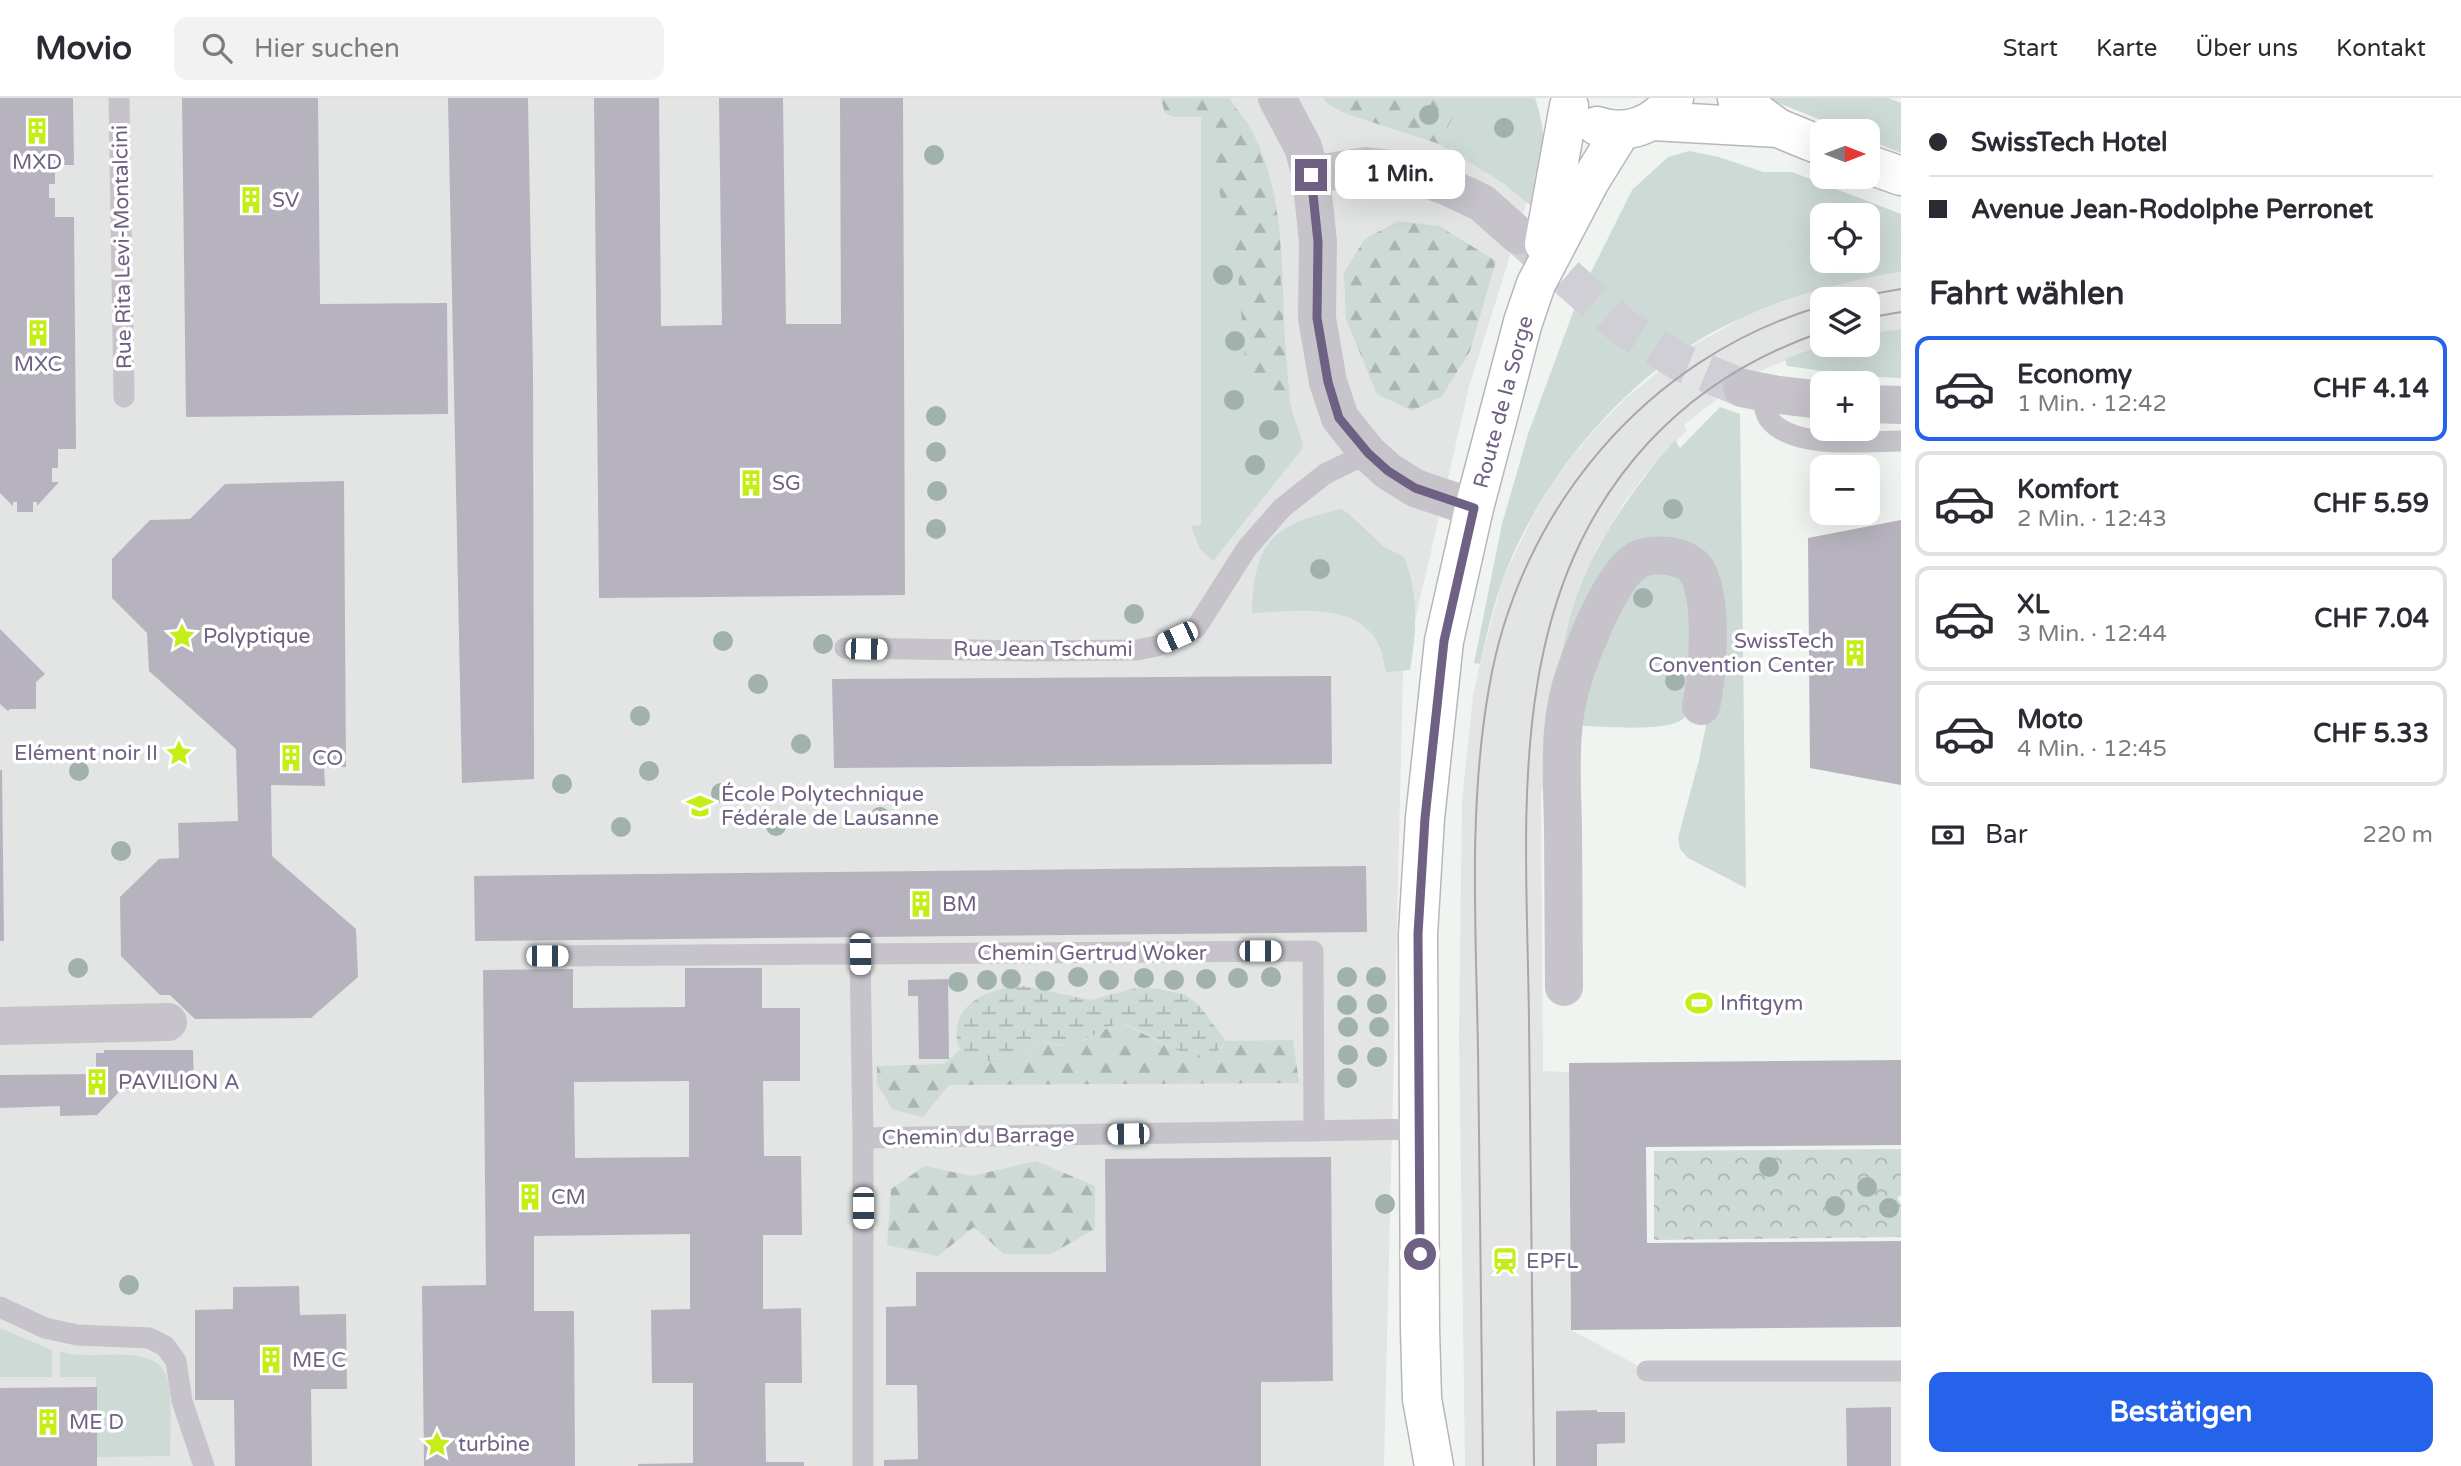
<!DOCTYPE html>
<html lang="de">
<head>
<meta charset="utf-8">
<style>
	:root { --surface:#fff; --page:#f2f2f3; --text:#2b2b33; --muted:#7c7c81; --line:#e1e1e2; --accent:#2563eb }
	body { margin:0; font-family:"Varela Round",sans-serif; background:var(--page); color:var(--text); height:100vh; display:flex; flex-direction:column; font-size:26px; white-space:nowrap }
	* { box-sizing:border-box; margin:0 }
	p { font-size:23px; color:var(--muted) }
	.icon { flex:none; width:38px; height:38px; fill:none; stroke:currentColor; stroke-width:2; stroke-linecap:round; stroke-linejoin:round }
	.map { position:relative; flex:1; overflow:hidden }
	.side { display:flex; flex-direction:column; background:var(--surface); width:560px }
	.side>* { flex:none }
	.top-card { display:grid; align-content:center; height:154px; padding:0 28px; background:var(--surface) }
	.needle { width:46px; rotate:90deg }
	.tools { position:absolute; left:1810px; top:21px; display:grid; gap:14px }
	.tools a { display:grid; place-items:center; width:70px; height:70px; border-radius:14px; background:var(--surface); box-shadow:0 7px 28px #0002; font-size:35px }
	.end { position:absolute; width:32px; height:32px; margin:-16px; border:9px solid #6f6183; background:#fff; box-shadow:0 0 0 4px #fff }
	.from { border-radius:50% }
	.bubble { position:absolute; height:49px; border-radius:14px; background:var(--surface); box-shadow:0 7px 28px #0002; font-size:23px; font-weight:800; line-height:49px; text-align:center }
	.car { position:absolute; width:21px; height:42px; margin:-21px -10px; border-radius:9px; box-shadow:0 0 5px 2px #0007; background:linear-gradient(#fff 24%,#345 0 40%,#fff 0 76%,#345 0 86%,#fff 0) }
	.top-card b { display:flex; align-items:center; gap:24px; height:66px; font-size:26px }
	.top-card b+b { border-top:2px solid var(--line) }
	.top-card i { width:18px; height:18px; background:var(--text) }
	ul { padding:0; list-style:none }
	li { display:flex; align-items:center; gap:21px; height:105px; margin:0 14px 10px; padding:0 14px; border:4px solid var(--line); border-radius:14px }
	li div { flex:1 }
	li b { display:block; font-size:26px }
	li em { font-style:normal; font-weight:800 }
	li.selected { border-color:var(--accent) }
	li>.icon { width:63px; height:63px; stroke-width:1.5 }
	h2 { padding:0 28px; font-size:32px; line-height:84px }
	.pay { display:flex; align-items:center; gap:18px; height:77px; padding:0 28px; font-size:26px }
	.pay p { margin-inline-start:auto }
	.cta { display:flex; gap:14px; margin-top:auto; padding:14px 28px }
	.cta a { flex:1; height:80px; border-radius:14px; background:var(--accent); color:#fff; font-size:28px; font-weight:800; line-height:80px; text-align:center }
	header { display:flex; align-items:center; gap:42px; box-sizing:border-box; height:98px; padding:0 35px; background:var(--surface); border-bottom:2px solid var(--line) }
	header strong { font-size:33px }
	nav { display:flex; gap:38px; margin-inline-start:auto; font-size:24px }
	.search { width:490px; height:63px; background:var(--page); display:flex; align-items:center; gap:18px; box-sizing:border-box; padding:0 24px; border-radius:14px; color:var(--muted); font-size:26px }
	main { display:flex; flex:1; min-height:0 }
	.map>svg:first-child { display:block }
</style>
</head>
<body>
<header>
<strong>Movio</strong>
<div class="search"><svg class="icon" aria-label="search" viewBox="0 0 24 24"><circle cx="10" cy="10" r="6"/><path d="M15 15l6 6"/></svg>Hier suchen</div>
<nav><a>Start</a><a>Karte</a><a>Über uns</a><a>Kontakt</a></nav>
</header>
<main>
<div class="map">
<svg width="1901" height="1368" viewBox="0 0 1901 1368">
	<defs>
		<pattern id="forest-firs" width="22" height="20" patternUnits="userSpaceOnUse" patternTransform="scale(1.75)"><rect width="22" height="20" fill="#cedad5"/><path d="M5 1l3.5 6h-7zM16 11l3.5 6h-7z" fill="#abb4b2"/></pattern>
		<pattern id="wetland-marsh" width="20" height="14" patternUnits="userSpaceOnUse" patternTransform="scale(1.75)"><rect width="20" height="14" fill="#cedad5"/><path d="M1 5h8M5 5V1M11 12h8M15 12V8" fill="none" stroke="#abb4b2"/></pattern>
		<pattern id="park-crowns" width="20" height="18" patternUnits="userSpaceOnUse" patternTransform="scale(1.75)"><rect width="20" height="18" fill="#cedad5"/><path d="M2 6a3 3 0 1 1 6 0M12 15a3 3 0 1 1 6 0" fill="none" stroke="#abb4b2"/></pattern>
	</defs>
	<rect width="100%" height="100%" fill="#f0f4f0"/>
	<path fill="#e2e5e3" d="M0 0H1515L1534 81 1469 289 1403 575 1384 1368H0Z
		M1901 174V231L1867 236V201H1822L1823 247 1753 276 1722 297 1684 327 1687 332 1644 378 1624 405 1597 451 1573 511 1556 587 1546 692 1541 693 1543 973 1569 974 1571 1232 1648 1273H1901V1368H1465L1459 937 1462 703 1473 598 1480 566 1503 480 1533 418 1552 386 1575 355 1600 326 1627 299 1685 252 1747 217 1810 193 1841 184Z"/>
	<path fill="#cedad5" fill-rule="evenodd" d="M1161 0H1229C1235 9 1242 17 1248 26 1296 108 1276 214 1290 304 1293 318 1299 332 1303 345L1302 351 1213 463 1200 451 1191 428 1201 427V19H1175L1165 15Z
		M1463 0H1535C1549 41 1544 68 1531 108L1503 85 1439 46Z
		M1766 0H1888L1901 5V55L1867 41V33H1848Z
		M1689 53 1719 59 1763 74H1792L1901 116V174C1836 184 1773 202 1715 233 1622 283 1541 381 1504 478 1493 507 1487 537 1480 566L1474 565 1502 426 1528 336 1579 198 1632 92 1668 59ZM1822 117H1867V163H1822Z
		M1901 231V280L1857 278 1787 268 1785 261 1823 247H1867V236Z
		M1720 309 1740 316 1746 790 1688 760 1680 751 1678 740 1699 662 1710 608 1713 512 1656 451 1556 586C1561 562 1565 536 1572 512 1593 446 1631 393 1675 342L1680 350Z
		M1341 411 1348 415 1383 448 1404 459C1419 496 1417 533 1410 572L1386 574C1384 567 1383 559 1381 552 1362 501 1294 514 1252 515 1254 442 1273 427 1341 411Z
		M1638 473H1687L1693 608C1690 612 1687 618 1683 621 1667 635 1592 628 1570 627Z
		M0 1230 52 1252V1279H0Z
		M60 1254C69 1256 78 1257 87 1257 115 1258 164 1248 169 1288 172 1310 170 1335 170 1358L97 1359 96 1279H60Z"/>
	<path fill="url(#forest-firs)" d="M1161 0H1229C1259 42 1276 88 1280 139 1281 155 1280 172 1281 188 1283 227 1287 266 1290 305L1248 295 1237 165 1201 19H1175L1165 15Z
		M1323 0H1463L1439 46 1347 16 1329 7Z
		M1398 123 1439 128 1496 163 1470 253 1442 298 1412 313 1377 296 1346 221 1344 174 1365 141Z
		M1120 924 1188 958 1221 951 1226 943 1293 942 1299 985 949 987 923 1019 893 1012 877 986V968L944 966 960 952C974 962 996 964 1013 961 1023 959 1032 948 1042 945 1050 943 1056 948 1064 948 1077 948 1106 930 1120 924Z
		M1036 1063 1095 1088V1131L1051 1156H1004L974 1129 938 1158 887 1147 891 1091 925 1068 971 1078Z"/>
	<path fill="url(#wetland-marsh)" d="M1023 888 1091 902 1132 891 1146 889 1184 896 1199 907 1226 943 1210 962 1188 958 1133 929 1120 924C1105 930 1079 946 1066 948 1059 948 1051 943 1045 944 1034 946 1026 955 1017 960 1006 965 985 964 974 961 950 955 953 922 968 908 982 894 1005 889 1023 888Z"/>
	<path fill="url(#park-crowns)" d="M1901 1051V1097L1897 1100 1901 1106V1139L1654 1142V1053Z"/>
	<path fill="#b6b3be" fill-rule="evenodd" d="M0 0H73L74 67H55V86H49V100H55V119H74L76 351H58V370H52V384H59L37 408V404H33V414H17V404H13V408L0 395Z
		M182 0H318L320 206 447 205 448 316 186 319Z
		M448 0H528L533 275 534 681 462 685Z
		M594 0H659L661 228 722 227 719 0H783L786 226H841L840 0H903L905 497 599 500Z
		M344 383 346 669H324L325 688 271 687 272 758 356 831 358 879 311 920 195 921 170 897H160L121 858 120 799 159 761 179 760 178 725 238 723 236 651 149 573 147 535 112 500V461L150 422 190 421 225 386Z
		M1901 422V687L1810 670 1808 440Z
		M0 531 45 576 36 584V611H10L8 613 0 606Z
		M1331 578 1332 666 834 670 832 581Z
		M0 672H2L4 843H0Z
		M1366 768 1367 834 475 843 474 778Z
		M685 870H762V910H800V983H763L764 1058H801L802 1137H763V1211L801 1210 802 1285H765L766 1364H804V1368H638V1366L693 1365V1285H652L651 1212 690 1211V1136L534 1138V1213H574L575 1368H424L422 1188 486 1187 483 872 573 871V910L685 909ZM689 983V1059L575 1060 574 984Z
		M948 881 949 961H919L918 898H908V882Z
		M104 952H193L194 991H122L97 1017 60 1018V1008L0 1010V977L96 976V955H104Z
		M1901 962V1047L1646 1049 1647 1145 1901 1143V1229L1571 1232 1569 965Z
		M1331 1059 1333 1283 1261 1284V1368H884V1362L918 1361 917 1287H886V1209L916 1208V1174H1106L1105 1061Z
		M299 1188 300 1217 346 1216 347 1291H311L312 1368H235L234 1302H195V1212L233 1211V1189Z
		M97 1289V1368H0V1290Z
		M1891 1309V1368H1847L1846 1310Z
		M1597 1312V1314H1625V1345L1597 1346V1368H1556V1313Z"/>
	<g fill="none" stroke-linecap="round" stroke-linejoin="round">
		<path stroke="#d0cfd5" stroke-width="38" stroke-dasharray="38 19" stroke-linecap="butt" d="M1523 141 1622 228 1678 263 1742 290"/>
		<defs>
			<path id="secondary" d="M1737 0 1778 30 1822 48
				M1653 23 1778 30
				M1597 28C1628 38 1656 27 1674 0
				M1867 66 1901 78
				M1544 146 1569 8
				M1434 1368 1422 1301 1420 1231 1418 836 1425 720 1444 543 1474 410 1523 224 1536 186 1590 83 1621 33"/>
		</defs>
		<use href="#secondary" stroke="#b9b5bf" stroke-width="41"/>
		<path stroke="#c6c3ca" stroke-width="21" d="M119 0 124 299
			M1763 294C1764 303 1764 314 1769 321 1793 352 1866 343 1901 343
			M845 550 1026 553 1137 552 1157 548 1196 530 1247 450 1282 410 1325 376 1368 355
			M860 856 863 1040
			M547 858 1313 853 1314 1033
			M0 1209 45 1230 77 1237 149 1240 165 1248 176 1263 182 1303 204 1368
			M1647 1273H1901
			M863 1368V1040L1420 1031"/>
		<path stroke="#c6c3ca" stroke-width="38" d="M1277 0 1303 49 1311 77 1318 144 1317 220 1328 284 1340 320 1368 355 1388 373 1415 390 1474 410
			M1311 77 1366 68 1400 72 1446 88 1482 105 1518 137
			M1742 290 1778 297 1822 302
			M1867 306 1901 307
			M1564 889C1564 836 1563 783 1563 730 1562 677 1557 623 1576 572 1586 544 1610 483 1633 465 1642 457 1658 457 1669 458 1677 460 1687 462 1693 468 1715 491 1708 578 1701 608
			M0 928 168 924"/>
		<use href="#secondary" stroke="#fff" stroke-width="38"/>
		<path stroke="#a9a5b0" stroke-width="2" d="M1845 201 1901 191
			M1867 220 1901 214
			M1483 1368C1481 1229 1480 1091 1478 952 1476 832 1468 709 1489 590 1519 412 1647 259 1822 208
			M1534 1368C1532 1220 1531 1072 1529 924 1527 724 1501 505 1648 345 1696 293 1755 257 1822 234"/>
	</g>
	<g fill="#a1b1ac">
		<circle cx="1429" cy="17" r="10"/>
		<circle cx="1504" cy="30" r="10"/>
		<circle cx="934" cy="57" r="10"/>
		<circle cx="1223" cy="177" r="10"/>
		<circle cx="1235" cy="243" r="10"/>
		<circle cx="1234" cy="302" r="10"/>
		<circle cx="936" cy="318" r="10"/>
		<circle cx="1269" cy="332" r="10"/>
		<circle cx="936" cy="354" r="10"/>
		<circle cx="1255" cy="367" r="10"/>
		<circle cx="937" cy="393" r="10"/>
		<circle cx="1673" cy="411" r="10"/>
		<circle cx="936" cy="431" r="10"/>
		<circle cx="1320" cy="471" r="10"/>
		<circle cx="1643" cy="500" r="10"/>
		<circle cx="1134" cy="516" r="10"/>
		<circle cx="723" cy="543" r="10"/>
		<circle cx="823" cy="546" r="10"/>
		<circle cx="1675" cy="583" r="10"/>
		<circle cx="758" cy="586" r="10"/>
		<circle cx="640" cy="618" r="10"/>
		<circle cx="801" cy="646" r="10"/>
		<circle cx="79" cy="673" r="10"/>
		<circle cx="649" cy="673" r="10"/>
		<circle cx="562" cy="686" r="10"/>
		<circle cx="721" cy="695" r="10"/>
		<circle cx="880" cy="719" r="10"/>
		<circle cx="776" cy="728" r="10"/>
		<circle cx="621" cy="729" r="10"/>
		<circle cx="121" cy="753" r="10"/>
		<circle cx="78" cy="870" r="10"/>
		<circle cx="1078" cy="879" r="10"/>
		<circle cx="1271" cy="879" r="10"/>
		<circle cx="1347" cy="879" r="10"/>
		<circle cx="1376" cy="879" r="10"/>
		<circle cx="1144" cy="880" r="10"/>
		<circle cx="1238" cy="880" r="10"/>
		<circle cx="1011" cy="881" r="10"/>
		<circle cx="1206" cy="881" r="10"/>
		<circle cx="987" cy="882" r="10"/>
		<circle cx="1109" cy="882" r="10"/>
		<circle cx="1174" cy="882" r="10"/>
		<circle cx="1045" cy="883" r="10"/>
		<circle cx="958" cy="884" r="10"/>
		<circle cx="1377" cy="906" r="10"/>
		<circle cx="1347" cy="907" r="10"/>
		<circle cx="1348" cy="929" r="10"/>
		<circle cx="1379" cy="929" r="10"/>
		<circle cx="1348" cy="957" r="10"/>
		<circle cx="1377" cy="959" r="10"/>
		<circle cx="1347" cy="980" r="10"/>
		<circle cx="1769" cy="1069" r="10"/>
		<circle cx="1867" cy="1089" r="10"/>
		<circle cx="1385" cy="1106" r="10"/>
		<circle cx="1835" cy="1108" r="10"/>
		<circle cx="1889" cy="1110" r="10"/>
		<circle cx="129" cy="1187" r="10"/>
	</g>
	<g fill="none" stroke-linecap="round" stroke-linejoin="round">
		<path stroke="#6f6183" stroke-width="9" d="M1311 77 1318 144 1317 220 1328 284 1339 320 1368 355 1388 373 1415 390 1474 410 1444 543 1425 720 1418 836 1420 1156"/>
	</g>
	<defs>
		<symbol id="building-bare" viewBox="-9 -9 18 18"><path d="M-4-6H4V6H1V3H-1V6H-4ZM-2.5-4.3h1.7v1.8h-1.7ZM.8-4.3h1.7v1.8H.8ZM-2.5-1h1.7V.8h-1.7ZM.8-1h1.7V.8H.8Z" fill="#c5ee16" stroke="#fff" stroke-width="2.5" paint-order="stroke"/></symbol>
		<symbol id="sight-bare" viewBox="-9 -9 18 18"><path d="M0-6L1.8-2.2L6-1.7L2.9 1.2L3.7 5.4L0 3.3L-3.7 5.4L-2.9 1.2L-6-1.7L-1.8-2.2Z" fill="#c5ee16" stroke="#fff" stroke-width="2.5" paint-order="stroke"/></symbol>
		<symbol id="university-bare" viewBox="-9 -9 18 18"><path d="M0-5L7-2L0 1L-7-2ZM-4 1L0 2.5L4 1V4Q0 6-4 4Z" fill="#c5ee16" stroke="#fff" stroke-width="2.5" paint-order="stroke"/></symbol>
		<symbol id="stadium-bare" viewBox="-9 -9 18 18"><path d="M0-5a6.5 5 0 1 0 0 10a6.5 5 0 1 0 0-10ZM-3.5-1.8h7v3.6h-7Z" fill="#c5ee16" stroke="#fff" stroke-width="2.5" paint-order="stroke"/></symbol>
		<symbol id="station-bare" viewBox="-9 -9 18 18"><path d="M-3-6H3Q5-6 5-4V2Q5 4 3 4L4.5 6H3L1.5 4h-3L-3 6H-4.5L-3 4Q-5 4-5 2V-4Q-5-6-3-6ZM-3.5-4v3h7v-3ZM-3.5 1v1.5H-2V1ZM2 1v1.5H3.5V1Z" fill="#c5ee16" stroke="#fff" stroke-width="2.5" paint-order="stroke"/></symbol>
	</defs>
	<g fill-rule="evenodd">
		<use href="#building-bare" x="18" y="14" width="38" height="38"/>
		<use href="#building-bare" x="232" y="83" width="38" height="38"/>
		<use href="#building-bare" x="19" y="216" width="38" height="38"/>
		<use href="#building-bare" x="732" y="366" width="38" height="38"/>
		<use href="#sight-bare" x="163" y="519" width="38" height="38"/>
		<use href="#building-bare" x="1836" y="536" width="38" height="38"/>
		<use href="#sight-bare" x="160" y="636" width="38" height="38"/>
		<use href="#building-bare" x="272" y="641" width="38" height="38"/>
		<use href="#university-bare" x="681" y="689" width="38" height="38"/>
		<use href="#building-bare" x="902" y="787" width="38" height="38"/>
		<use href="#stadium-bare" x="1680" y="886" width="38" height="38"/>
		<use href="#building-bare" x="78" y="965" width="38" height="38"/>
		<use href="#building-bare" x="511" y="1080" width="38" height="38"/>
		<use href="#station-bare" x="1486" y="1144" width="38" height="38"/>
		<use href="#building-bare" x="252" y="1243" width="38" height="38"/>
		<use href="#building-bare" x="29" y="1305" width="38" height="38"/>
		<use href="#sight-bare" x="418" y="1327" width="38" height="38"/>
	</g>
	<g text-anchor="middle" stroke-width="7" stroke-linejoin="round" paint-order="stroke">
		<g font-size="21" fill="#6f6183" stroke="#fff" text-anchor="start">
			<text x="37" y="71" text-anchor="middle">MXD</text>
			<text x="272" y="109">SV</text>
			<text x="38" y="273" text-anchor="middle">MXC</text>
			<text x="772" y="392">SG</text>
			<text x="203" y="545">Polyptique</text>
			<text x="1834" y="550" text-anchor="end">SwissTech<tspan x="1834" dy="24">Convention Center</tspan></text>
			<text x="158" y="662" text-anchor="end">Elément noir II</text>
			<text x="312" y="667">CO</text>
			<text x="721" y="703">École Polytechnique<tspan x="721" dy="24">Fédérale de Lausanne</tspan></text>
			<text x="942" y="813">BM</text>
			<text x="1720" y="912">Infitgym</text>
			<text x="118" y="991">PAVILION A</text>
			<text x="551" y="1106">CM</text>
			<text x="1526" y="1170">EPFL</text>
			<text x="292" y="1269">ME C</text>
			<text x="69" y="1331">ME D</text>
			<text x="458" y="1353">turbine</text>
		</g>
		<g font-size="21" fill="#6f6183" stroke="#fff">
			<text transform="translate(122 149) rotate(-91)" y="7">Rue Rita Levi-Montalcini</text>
			<text transform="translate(1503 304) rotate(-75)" y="7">Route de la Sorge</text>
			<text x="1043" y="558">Rue Jean Tschumi</text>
			<text x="1092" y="862">Chemin Gertrud Woker</text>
			<text transform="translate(978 1038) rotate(-1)" y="7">Chemin du Barrage</text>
		</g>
	</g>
</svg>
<div class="tools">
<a><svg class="needle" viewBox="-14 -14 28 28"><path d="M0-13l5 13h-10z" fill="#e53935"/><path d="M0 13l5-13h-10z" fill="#7c7c81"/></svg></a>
<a><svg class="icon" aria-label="locate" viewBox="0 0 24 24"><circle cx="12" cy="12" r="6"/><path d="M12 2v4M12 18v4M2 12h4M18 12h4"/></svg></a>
<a><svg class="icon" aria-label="layers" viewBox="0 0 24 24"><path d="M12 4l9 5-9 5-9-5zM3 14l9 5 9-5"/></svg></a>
<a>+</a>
<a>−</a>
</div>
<i class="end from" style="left:1420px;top:1156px"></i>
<i class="end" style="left:1311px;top:77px"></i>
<div class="bubble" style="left:1335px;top:52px;width:130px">1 Min.</div>
<i class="car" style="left:1177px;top:539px;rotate:245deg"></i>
<i class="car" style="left:866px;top:551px;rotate:91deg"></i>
<i class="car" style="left:1260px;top:853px;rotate:90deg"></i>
<i class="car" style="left:860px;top:856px;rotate:179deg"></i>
<i class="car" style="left:547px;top:858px;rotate:90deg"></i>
<i class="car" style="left:1128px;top:1036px;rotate:269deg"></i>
<i class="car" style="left:863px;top:1110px;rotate:180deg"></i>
</div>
<section class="side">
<div class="top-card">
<b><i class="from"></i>SwissTech Hotel</b>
<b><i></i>Avenue Jean-Rodolphe Perronet</b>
</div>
<h2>Fahrt wählen</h2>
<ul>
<li class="selected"><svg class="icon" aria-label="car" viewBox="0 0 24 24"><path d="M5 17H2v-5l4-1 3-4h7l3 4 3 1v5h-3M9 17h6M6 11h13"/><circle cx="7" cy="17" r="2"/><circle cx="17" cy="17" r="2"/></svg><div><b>Economy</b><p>1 Min. · 12:42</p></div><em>CHF 4.14</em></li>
<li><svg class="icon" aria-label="car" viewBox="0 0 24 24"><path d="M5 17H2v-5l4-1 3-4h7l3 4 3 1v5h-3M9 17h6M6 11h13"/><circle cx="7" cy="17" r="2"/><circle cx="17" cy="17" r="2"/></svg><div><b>Komfort</b><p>2 Min. · 12:43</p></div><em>CHF 5.59</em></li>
<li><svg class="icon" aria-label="car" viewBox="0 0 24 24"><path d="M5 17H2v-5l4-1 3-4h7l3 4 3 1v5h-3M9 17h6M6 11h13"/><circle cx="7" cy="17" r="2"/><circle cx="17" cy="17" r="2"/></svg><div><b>XL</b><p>3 Min. · 12:44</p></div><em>CHF 7.04</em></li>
<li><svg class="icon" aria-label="car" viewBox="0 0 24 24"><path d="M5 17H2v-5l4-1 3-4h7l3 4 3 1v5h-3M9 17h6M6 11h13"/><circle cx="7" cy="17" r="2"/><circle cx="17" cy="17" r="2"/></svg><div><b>Moto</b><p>4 Min. · 12:45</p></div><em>CHF 5.33</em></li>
</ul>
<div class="pay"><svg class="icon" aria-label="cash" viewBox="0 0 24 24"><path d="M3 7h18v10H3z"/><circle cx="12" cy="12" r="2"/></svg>Bar<p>220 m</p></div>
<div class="cta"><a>Bestätigen</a></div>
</section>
</main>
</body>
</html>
